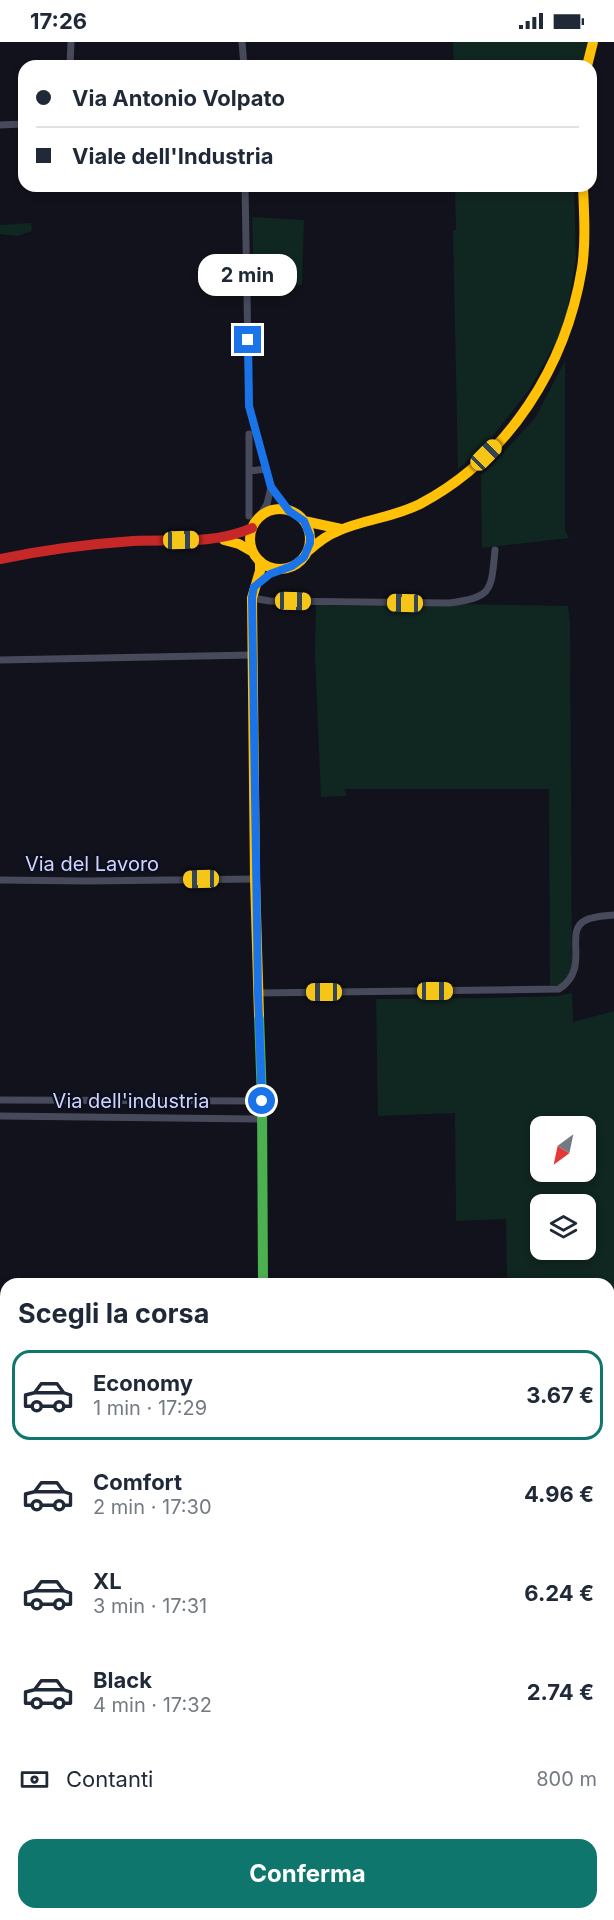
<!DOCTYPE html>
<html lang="it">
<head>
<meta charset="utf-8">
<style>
	:root { --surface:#fff; --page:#f6f6f7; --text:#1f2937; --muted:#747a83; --line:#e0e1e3; --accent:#0f766e }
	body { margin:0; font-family:Inter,sans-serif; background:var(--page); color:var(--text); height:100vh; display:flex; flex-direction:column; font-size:22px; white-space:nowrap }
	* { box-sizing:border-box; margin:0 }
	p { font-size:20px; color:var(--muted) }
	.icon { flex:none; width:33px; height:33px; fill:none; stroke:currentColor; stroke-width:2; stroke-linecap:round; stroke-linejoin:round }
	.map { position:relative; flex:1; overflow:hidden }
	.panel { position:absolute; left:0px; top:1236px; width:615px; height:642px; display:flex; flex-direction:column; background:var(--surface); border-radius:18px 18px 0 0; box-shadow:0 3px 9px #0003 }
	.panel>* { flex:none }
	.guide { position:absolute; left:18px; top:18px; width:579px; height:132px; border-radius:18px; box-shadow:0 3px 9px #0003; display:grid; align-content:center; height:132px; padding:0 18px; background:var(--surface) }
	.needle { width:39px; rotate:213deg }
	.controls { position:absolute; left:530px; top:1074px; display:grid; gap:12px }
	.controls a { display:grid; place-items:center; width:66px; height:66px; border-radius:12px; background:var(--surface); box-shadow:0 3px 9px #0003; font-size:30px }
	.end { position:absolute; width:27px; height:27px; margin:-14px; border:8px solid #1a73e8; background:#fff; box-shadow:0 0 0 3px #fff }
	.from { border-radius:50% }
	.bubble { position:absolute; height:42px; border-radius:18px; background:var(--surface); box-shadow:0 3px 9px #0003; font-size:20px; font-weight:700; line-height:42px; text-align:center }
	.car { position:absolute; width:18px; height:36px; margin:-18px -9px; border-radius:8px; box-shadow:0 0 4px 2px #0007; background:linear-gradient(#f5c518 24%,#345 0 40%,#f5c518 0 76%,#345 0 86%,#f5c518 0) }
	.guide b { display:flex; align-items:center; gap:21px; height:57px; font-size:22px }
	.guide b+b { border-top:2px solid var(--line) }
	.guide i { width:15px; height:15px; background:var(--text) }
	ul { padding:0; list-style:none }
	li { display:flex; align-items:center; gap:18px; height:90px; margin:0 12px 9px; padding:0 6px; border:3px solid transparent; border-radius:18px }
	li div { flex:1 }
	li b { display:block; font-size:22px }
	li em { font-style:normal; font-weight:700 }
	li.selected { border-color:var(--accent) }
	li>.icon { width:54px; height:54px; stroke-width:1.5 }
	h2 { padding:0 18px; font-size:27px; line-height:72px }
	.pay { display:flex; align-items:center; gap:15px; height:66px; padding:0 18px; font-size:22px }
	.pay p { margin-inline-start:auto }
	.action { display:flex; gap:12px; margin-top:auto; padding:12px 18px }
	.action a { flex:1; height:69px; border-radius:18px; background:var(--accent); color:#fff; font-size:24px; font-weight:700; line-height:69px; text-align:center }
	.status { display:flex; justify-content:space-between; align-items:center; height:42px; padding:0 30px; background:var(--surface); direction:ltr }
	.status svg { height:16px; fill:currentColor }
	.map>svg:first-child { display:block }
</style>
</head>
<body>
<div class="status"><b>17:26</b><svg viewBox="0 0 49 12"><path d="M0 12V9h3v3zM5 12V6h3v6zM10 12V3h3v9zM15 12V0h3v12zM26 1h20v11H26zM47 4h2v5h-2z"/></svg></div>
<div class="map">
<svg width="614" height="1878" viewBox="0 0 614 1878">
	<rect width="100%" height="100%" fill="#11121b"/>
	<path fill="#102620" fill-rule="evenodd" d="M453 0H587L582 24H454Z
		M455 144H574L576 217 567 270 557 298 529 348 486 403 458 427 453 188H456Z
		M252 175 304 178 302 243 254 242Z
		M31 181 32 189 18 194 0 192V183Z
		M565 319V488L569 496 482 506 481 433 490 425 535 376Z
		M316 561 332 564H453L463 562 568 564 570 580 572 933 564 943 550 944 549 747H344L347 754 321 755 315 615Z
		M572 951 573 980 614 969V1394H609V1242H507L506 1177 456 1179 455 1071 378 1074 376 957 486 956 557 954ZM540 1084H585V1130H540ZM540 1162H585V1208H540Z
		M124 1872H193V1878H131Z
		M324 1872H388L387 1878H324Z
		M399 1872H500L499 1878H398Z"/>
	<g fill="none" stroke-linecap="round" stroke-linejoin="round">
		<path stroke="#464a5b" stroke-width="7" d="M242 0 244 24
			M70 24 71 0
			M0 83 24 82
			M245 144 249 364 271 445 289 469
			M249 392V474
			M249 429 266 427
			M258 477 267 462 271 445
			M252 556 270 559 449 561C493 555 491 549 495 508
			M0 618 252 613
			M0 838 87 839 255 837
			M258 951 559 947C592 926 562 889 586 878 594 874 605 874 614 873
			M0 1058 262 1059
			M0 1074 262 1077
			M609 1398H614
			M0 1424 6 1423
			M609 1633 614 1637
			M0 1676 6 1712
			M0 1855H6
			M28 1872 29 1878
			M108 1872 117 1878"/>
		<path stroke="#4caf50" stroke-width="10" d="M259 973 262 1059 263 1242"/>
		<path stroke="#ffc107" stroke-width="10" d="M587 24 593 0
			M250 497a30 30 0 1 1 60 0a30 30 0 1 1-60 0Z
			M304 479 341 487
			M224 498 239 502 253 510
			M308 509C317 501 327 493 338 489 365 477 392 476 420 462 509 415 566 324 582 226 586 199 584 171 583 144
			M259 973 255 837 252 556 260 529V519"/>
		<path stroke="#c62828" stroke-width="10" d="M0 517C44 508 89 502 133 499 174 497 213 503 252 486
			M279 1872V1878"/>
	</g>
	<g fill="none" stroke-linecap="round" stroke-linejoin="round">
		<path stroke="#1a73e8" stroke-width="8" d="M248 298 249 364 271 445 289 469 304 479 310 494V501L304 515 292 524 270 532 254 545 252 555 258 951 262 1059"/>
	</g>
	<g text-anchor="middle" stroke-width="4.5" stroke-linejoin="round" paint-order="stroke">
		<g font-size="20" fill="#cdd4fd" stroke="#0d0f1f">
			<text x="92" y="829">Via del Lavoro</text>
			<text x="131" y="1066">Via dell'industria</text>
		</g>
	</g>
</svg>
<div class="controls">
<a><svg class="needle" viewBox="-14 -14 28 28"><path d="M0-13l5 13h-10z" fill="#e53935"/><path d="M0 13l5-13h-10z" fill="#747a83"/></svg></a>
<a><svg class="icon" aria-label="layers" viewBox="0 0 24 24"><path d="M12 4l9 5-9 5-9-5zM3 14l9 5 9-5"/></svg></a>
</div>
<i class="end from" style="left:262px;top:1059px"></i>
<i class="end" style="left:248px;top:298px"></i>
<div class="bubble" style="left:198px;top:212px;width:99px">2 min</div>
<i class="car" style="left:486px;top:413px;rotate:45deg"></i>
<i class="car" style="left:181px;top:498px;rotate:89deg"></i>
<i class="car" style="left:293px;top:559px;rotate:91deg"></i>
<i class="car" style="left:405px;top:561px;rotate:271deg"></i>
<i class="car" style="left:201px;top:837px;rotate:269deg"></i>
<i class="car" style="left:435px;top:949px;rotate:90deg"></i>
<i class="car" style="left:324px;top:950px;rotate:270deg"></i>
<div class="guide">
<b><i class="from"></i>Via Antonio Volpato</b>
<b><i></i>Viale dell'Industria</b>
</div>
<section class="panel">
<h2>Scegli la corsa</h2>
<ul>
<li class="selected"><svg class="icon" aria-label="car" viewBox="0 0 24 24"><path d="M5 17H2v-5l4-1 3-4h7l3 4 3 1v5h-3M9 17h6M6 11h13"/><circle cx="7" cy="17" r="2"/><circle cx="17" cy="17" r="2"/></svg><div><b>Economy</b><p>1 min · 17:29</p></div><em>3.67 €</em></li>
<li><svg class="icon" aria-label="car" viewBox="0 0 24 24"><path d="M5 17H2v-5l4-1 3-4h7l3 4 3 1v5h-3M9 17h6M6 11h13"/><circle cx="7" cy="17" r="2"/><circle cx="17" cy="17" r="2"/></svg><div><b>Comfort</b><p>2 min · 17:30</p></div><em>4.96 €</em></li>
<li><svg class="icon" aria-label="car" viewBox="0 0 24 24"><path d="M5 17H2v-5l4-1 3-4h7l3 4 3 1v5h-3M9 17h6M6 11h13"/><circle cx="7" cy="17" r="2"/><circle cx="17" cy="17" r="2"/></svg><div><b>XL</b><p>3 min · 17:31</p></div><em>6.24 €</em></li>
<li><svg class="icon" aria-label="car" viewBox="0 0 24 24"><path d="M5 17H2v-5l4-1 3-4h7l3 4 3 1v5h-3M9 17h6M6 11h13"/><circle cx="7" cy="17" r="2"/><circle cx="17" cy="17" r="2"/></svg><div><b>Black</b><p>4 min · 17:32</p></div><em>2.74 €</em></li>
</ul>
<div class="pay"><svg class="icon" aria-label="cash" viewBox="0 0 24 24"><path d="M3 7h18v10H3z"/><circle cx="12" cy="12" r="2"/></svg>Contanti<p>800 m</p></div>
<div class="action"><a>Conferma</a></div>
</section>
</div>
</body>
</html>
